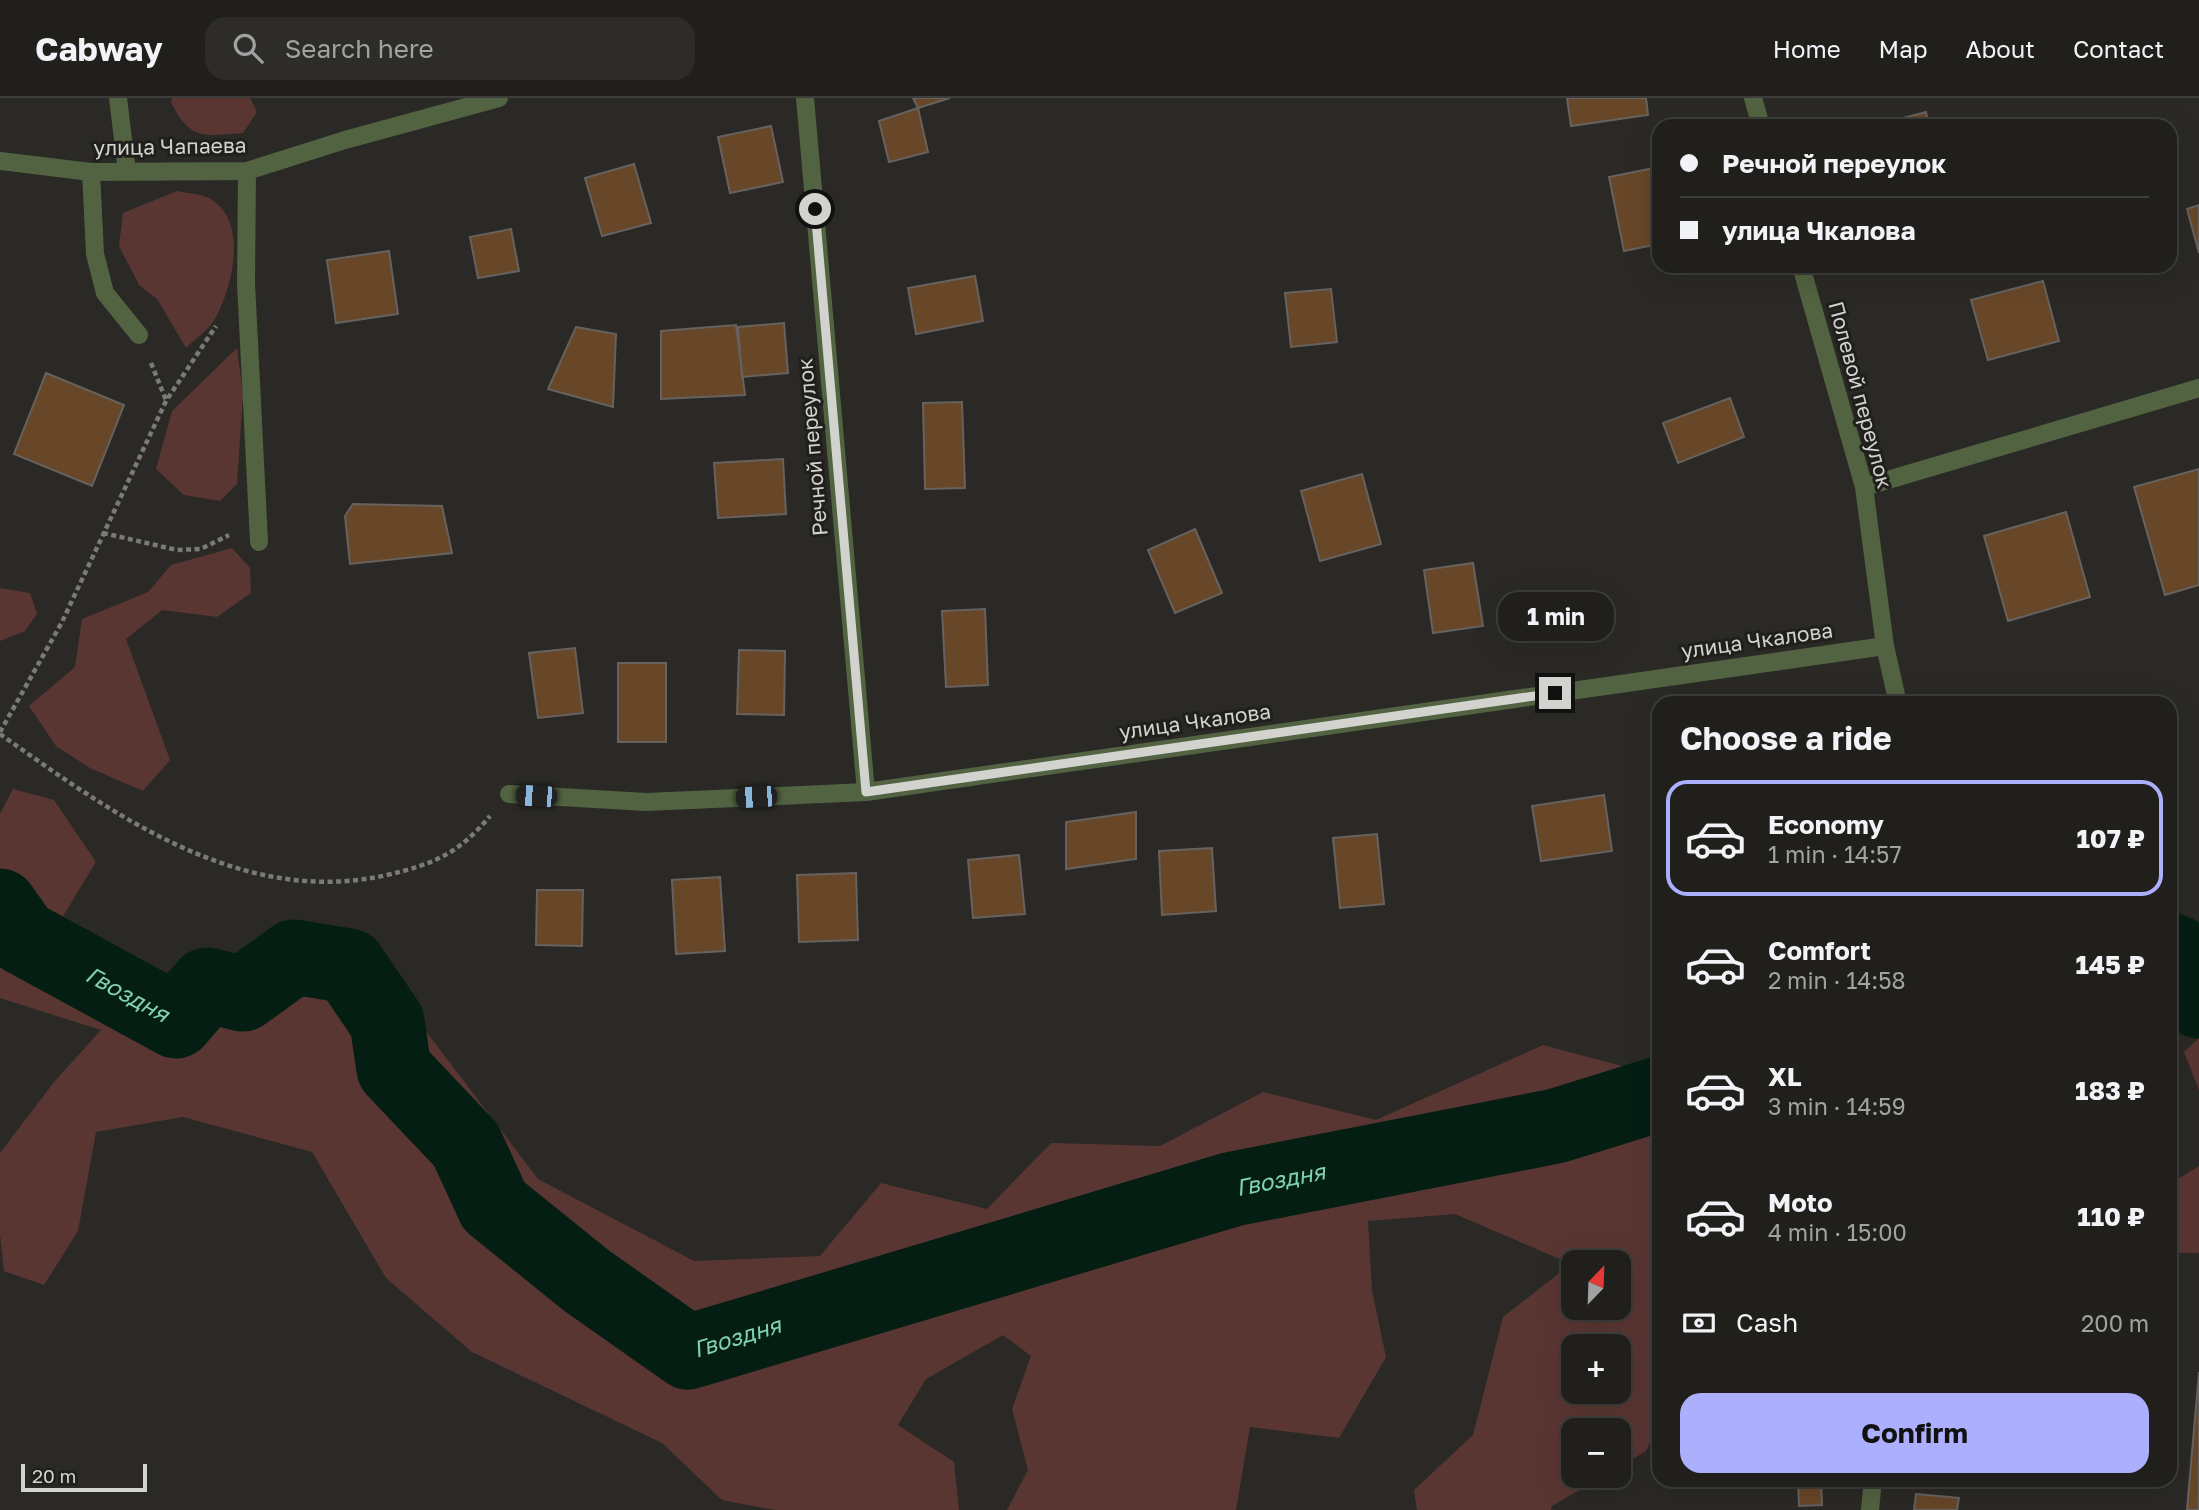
<!DOCTYPE html>
<html lang="en">
<head>
<meta charset="utf-8">
<style>
	:root { --surface:#201f1c; --page:#2d2c29; --text:#f1f3f6; --muted:#a2a2a3; --line:#3d3d3b; --accent:#acaffb }
	body { margin:0; font-family:"Golos Text",sans-serif; background:var(--page); color:var(--text); height:100vh; display:flex; flex-direction:column; font-size:26px; white-space:nowrap }
	* { box-sizing:border-box; margin:0 }
	p { font-size:23px; color:var(--muted) }
	.icon { flex:none; width:38px; height:38px; fill:none; stroke:currentColor; stroke-width:2; stroke-linecap:round; stroke-linejoin:round }
	.map { position:relative; flex:1; overflow:hidden }
	.side { position:absolute; left:1652px; top:598px; width:525px; height:791px; display:flex; flex-direction:column; background:var(--surface); border-radius:21px; box-shadow:0 7px 28px #0002,0 0 0 2px var(--line) }
	.side>* { flex:none }
	.top-card { position:absolute; left:1652px; top:21px; width:525px; height:154px; border-radius:21px; box-shadow:0 7px 28px #0002,0 0 0 2px var(--line); display:grid; align-content:center; height:154px; padding:0 28px; background:var(--surface) }
	.needle { width:46px; rotate:23deg }
	.fabs { position:absolute; left:1561px; top:1152px; display:grid; gap:14px }
	.fabs a { display:grid; place-items:center; width:70px; height:70px; border-radius:14px; background:var(--surface); box-shadow:0 7px 28px #0002,0 0 0 2px var(--line); font-size:35px }
	.scale { position:absolute; left:21px; bottom:18px; width:126px; box-sizing:border-box; padding-left:7px; border:4px solid #d2d2cf; border-top:0; font-size:19px; line-height:24px; white-space:nowrap; color:#d2d2cf; -webkit-text-stroke:5px #201f1c; paint-order:stroke }
	.end { position:absolute; width:32px; height:32px; margin:-16px; border:9px solid #d2d2cf; background:#111; box-shadow:0 0 0 4px #111 }
	.from { border-radius:50% }
	.bubble { position:absolute; height:49px; border-radius:21px; background:var(--surface); box-shadow:0 7px 28px #0002,0 0 0 2px var(--line); font-size:23px; font-weight:700; line-height:49px; text-align:center }
	.car { position:absolute; width:21px; height:42px; margin:-21px -10px; border-radius:9px; box-shadow:0 0 5px 2px #0007; background:linear-gradient(#222 24%,#8ab4d8 0 40%,#222 0 76%,#8ab4d8 0 86%,#222 0) }
	.top-card b { display:flex; align-items:center; gap:24px; height:66px; font-size:26px }
	.top-card b+b { border-top:2px solid var(--line) }
	.top-card i { width:18px; height:18px; background:var(--text) }
	ul { padding:0; list-style:none }
	li { display:flex; align-items:center; gap:21px; height:116px; margin:0 14px 10px; padding:0 14px; border:4px solid transparent; border-radius:21px }
	li div { flex:1 }
	li b { display:block; font-size:26px }
	li em { font-style:normal; font-weight:700 }
	li.current { border-color:var(--accent) }
	li>.icon { width:63px; height:63px; stroke-width:1.5 }
	h2 { padding:0 28px; font-size:32px; line-height:84px }
	.pay { display:flex; align-items:center; gap:18px; height:77px; padding:0 28px; font-size:26px }
	.pay p { margin-inline-start:auto }
	.button { display:flex; gap:14px; margin-top:auto; padding:14px 28px }
	.button a { flex:1; height:80px; border-radius:21px; background:var(--accent); color:#111; font-size:28px; font-weight:700; line-height:80px; text-align:center }
	header { display:flex; align-items:center; gap:42px; box-sizing:border-box; height:98px; padding:0 35px; background:var(--surface); border-bottom:2px solid var(--line) }
	header strong { font-size:33px }
	nav { display:flex; gap:38px; margin-inline-start:auto; font-size:24px }
	.search { width:490px; height:63px; background:var(--page); display:flex; align-items:center; gap:18px; box-sizing:border-box; padding:0 24px; border-radius:21px; color:var(--muted); font-size:26px }
	.map>svg:first-child { display:block }
</style>
</head>
<body>
<header>
<strong>Cabway</strong>
<div class="search"><svg class="icon" aria-label="search" viewBox="0 0 24 24"><circle cx="10" cy="10" r="6"/><path d="M15 15l6 6"/></svg>Search here</div>
<nav><a>Home</a><a>Map</a><a>About</a><a>Contact</a></nav>
</header>
<div class="map">
<svg width="2199" height="1412" viewBox="0 0 2199 1412">
	<rect width="100%" height="100%" fill="#2a2926"/>
	<path fill="#5a3633" fill-rule="evenodd" d="M172 0H250L257 14 243 35C204 38 190 43 171 4Z
		M177 93C187 95 200 96 209 100 249 122 233 187 216 219 210 231 195 241 186 250L157 201 139 187 119 148 123 115Z
		M237 250 243 297 237 386 220 403 184 397 156 371 172 313Z
		M232 450 250 470 251 495 217 519 162 512 126 541 170 662 143 693 90 670 56 648 29 608 75 569 82 521 148 494 171 467Z
		M0 490 30 495 37 516 25 533 0 543Z
		M13 691 54 702 96 764 63 818 102 872 165 903 311 826 400 899 538 1081 694 1163 820 1158 881 1085 987 1111 1051 1045 1160 1048 1263 994 1376 1022 1543 947 1637 972 1659 963V1327L1646 1353 1619 1369V1332H1573V1377H1605L1552 1408 1551 1412H1417L1414 1392 1473 1337 1503 1219 1571 1166 1455 1116 1368 1123 1372 1192 1386 1259 1339 1340 1250 1329 1236 1412H1007L1028 1372 1012 1311 1031 1258 1003 1237 926 1281 898 1327 954 1364 959 1412H775L722 1402 662 1345 472 1254 386 1180 312 1054 183 1019 96 1034 78 1133 44 1187 4 1173 0 1136V1055L54 984 101 932 0 900V716ZM1573 1164H1619V1209H1573ZM1573 1248H1619V1293H1573Z
		M2199 940V992L2184 954Z
		M2199 1068V1155H2170V1086Z"/>
	<g fill="none" stroke-linecap="round" stroke-linejoin="round">
		<g stroke="#041e14" stroke-width="75">
			<path id="s1" d="M0 808 22 839 176 923 207 887 243 896 294 859 349 868 387 924 394 971 466 1047 494 1108 587 1183 688 1254 1233 1091 1556 1028 1659 996"/>
			<path d="M2170 852 2177 855 2199 903"/>
		</g>
	</g>
	<path fill="#684628" stroke="#65625f" stroke-width="2" d="M913 0H950L918 10Z
		M1567 0H1646L1648 17 1571 28Z
		M918 10 928 54 889 64 879 23Z
		M1926 14 1929 28H1873Z
		M771 28 783 84 730 95 718 39Z
		M634 66 651 125 602 138 585 80Z
		M1659 69V146L1624 153 1609 79Z
		M2199 107V155L2187 111Z
		M511 131 519 173 478 180 470 139Z
		M389 153 398 216 336 225 327 162Z
		M975 178 983 223 916 236 908 190Z
		M2043 183 2059 243 1988 262 1971 202Z
		M1331 191 1337 244 1291 249 1285 195Z
		M784 225 788 275 742 279 738 229Z
		M736 227 745 297 661 301V233Z
		M576 229 616 236 613 309 548 291Z
		M46 275 124 307 92 388 14 356Z
		M1730 300 1744 339 1678 365 1663 325Z
		M962 304 965 390 925 391 923 305Z
		M783 361 786 416 718 420 714 365Z
		M2199 371V487L2165 497 2134 389Z
		M1362 376 1381 446 1320 463 1301 393Z
		M353 406 442 408 452 455 350 466 345 418Z
		M2066 414 2090 499 2008 523 1984 438Z
		M1195 431 1222 495 1175 515 1148 452Z
		M1473 465 1483 528 1433 535 1424 472Z
		M985 511 988 587 946 589 942 513Z
		M575 550 583 615 538 620 529 555Z
		M739 552 785 553 784 617 737 616Z
		M618 565H666V644H618Z
		M1604 697 1612 753 1541 763 1532 708Z
		M1136 714V761L1066 771V724Z
		M1377 736 1384 806 1340 810 1333 740Z
		M1212 750 1216 813 1162 817 1159 753Z
		M1019 757 1025 816 973 820 968 762Z
		M856 775 858 842 799 844 797 777Z
		M720 779 725 853 676 856 672 782Z
		M537 792H583L582 848 536 847Z
		M2199 1274V1412H2187Z
		M1798 1382H1821L1822 1407 1799 1408Z
		M1916 1396 1959 1400 1957 1412H1914Z"/>
	<g fill="none" stroke-linecap="round" stroke-linejoin="round">
		<path stroke="#7b7a77" stroke-width="4.5" stroke-dasharray="5 3.5" stroke-linecap="butt" d="M151 265 166 302
			M103 435 177 452 201 451 229 437
			M0 634 62 524 166 303 216 228
			M0 636C113 716 241 810 387 777 434 766 458 756 490 718"/>
		<path stroke="#526341" stroke-width="18" d="M247 73 246 185 259 444
			M91 74 95 156 105 195 139 237"/>
		<path stroke="#526341" stroke-width="18" d="M118 0 127 74
			M805 0 866 694
			M1753 0 1761 28
			M0 63 91 74 247 73 345 42 499 0
			M1801 168 1864 389 1885 548 1898 606
			M1864 389 2199 290
			M509 696 646 704 866 694 1885 548
			M1870 1412 1873 1382"/>
	</g>
	<g fill="none" stroke-linecap="round" stroke-linejoin="round">
		<path stroke="#d2d2cf" stroke-width="9" d="M815 111 866 694 1555 595"/>
	</g>
	<g text-anchor="middle" stroke-width="6" stroke-linejoin="round" paint-order="stroke">
		<g font-size="21" fill="#d2d2cf" stroke="#201f1c">
			<text transform="translate(170 49) rotate(-1)" y="7">улица Чапаева</text>
			<text transform="translate(1860 297) rotate(75)" y="7">Полевой переулок</text>
			<text transform="translate(813 349) rotate(-95)" y="7">Речной переулок</text>
			<text transform="translate(1757 543) rotate(-8)" y="7">улица Чкалова</text>
			<text transform="translate(1195 624) rotate(-8)" y="7">улица Чкалова</text>
		</g>
		<g font-size="23" font-style="italic" fill="#81d2af" stroke="#201f1c">
			<text dy="8" stroke="none"><textPath href="#s1" startOffset="158">Гвоздня</textPath></text>
			<text dy="8" stroke="none"><textPath href="#s1" startOffset="1564">Гвоздня</textPath></text>
			<text dy="8" stroke="none"><textPath href="#s1" startOffset="998">Гвоздня</textPath></text>
		</g>
	</g>
</svg>
<div class="fabs">
<a><svg class="needle" viewBox="-14 -14 28 28"><path d="M0-13l5 13h-10z" fill="#e53935"/><path d="M0 13l5-13h-10z" fill="#a2a2a3"/></svg></a>
<a>+</a>
<a>−</a>
</div>
<div class="scale">20 m</div>
<i class="end from" style="left:815px;top:111px"></i>
<i class="end" style="left:1555px;top:595px"></i>
<div class="bubble" style="left:1498px;top:494px;width:116px">1 min</div>
<i class="car" style="left:536px;top:698px;rotate:273deg"></i>
<i class="car" style="left:756px;top:699px;rotate:267deg"></i>
<div class="top-card">
<b><i class="from"></i>Речной переулок</b>
<b><i></i>улица Чкалова</b>
</div>
<section class="side">
<h2>Choose a ride</h2>
<ul>
<li class="current"><svg class="icon" aria-label="car" viewBox="0 0 24 24"><path d="M5 17H2v-5l4-1 3-4h7l3 4 3 1v5h-3M9 17h6M6 11h13"/><circle cx="7" cy="17" r="2"/><circle cx="17" cy="17" r="2"/></svg><div><b>Economy</b><p>1 min · 14:57</p></div><em>107 ₽</em></li>
<li><svg class="icon" aria-label="car" viewBox="0 0 24 24"><path d="M5 17H2v-5l4-1 3-4h7l3 4 3 1v5h-3M9 17h6M6 11h13"/><circle cx="7" cy="17" r="2"/><circle cx="17" cy="17" r="2"/></svg><div><b>Comfort</b><p>2 min · 14:58</p></div><em>145 ₽</em></li>
<li><svg class="icon" aria-label="car" viewBox="0 0 24 24"><path d="M5 17H2v-5l4-1 3-4h7l3 4 3 1v5h-3M9 17h6M6 11h13"/><circle cx="7" cy="17" r="2"/><circle cx="17" cy="17" r="2"/></svg><div><b>XL</b><p>3 min · 14:59</p></div><em>183 ₽</em></li>
<li><svg class="icon" aria-label="car" viewBox="0 0 24 24"><path d="M5 17H2v-5l4-1 3-4h7l3 4 3 1v5h-3M9 17h6M6 11h13"/><circle cx="7" cy="17" r="2"/><circle cx="17" cy="17" r="2"/></svg><div><b>Moto</b><p>4 min · 15:00</p></div><em>110 ₽</em></li>
</ul>
<div class="pay"><svg class="icon" aria-label="cash" viewBox="0 0 24 24"><path d="M3 7h18v10H3z"/><circle cx="12" cy="12" r="2"/></svg>Cash<p>200 m</p></div>
<div class="button"><a>Confirm</a></div>
</section>
</div>
</body>
</html>
